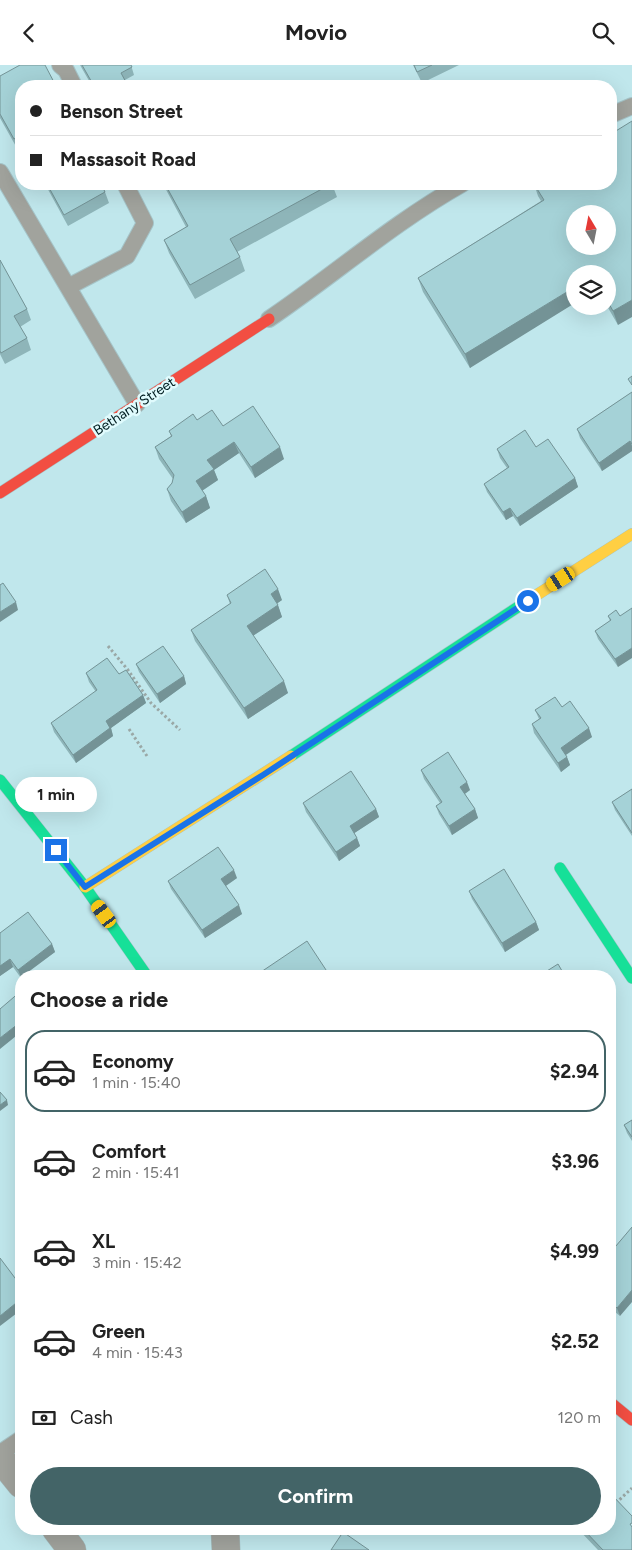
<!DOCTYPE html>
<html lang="en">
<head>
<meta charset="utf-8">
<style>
	:root { --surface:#fff; --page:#f2f2f2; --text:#222; --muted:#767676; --line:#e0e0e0; --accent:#436467 }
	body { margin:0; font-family:Figtree,sans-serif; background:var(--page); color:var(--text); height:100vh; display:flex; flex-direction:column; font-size:19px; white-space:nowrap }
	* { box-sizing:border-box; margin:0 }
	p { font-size:16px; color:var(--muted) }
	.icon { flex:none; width:28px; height:28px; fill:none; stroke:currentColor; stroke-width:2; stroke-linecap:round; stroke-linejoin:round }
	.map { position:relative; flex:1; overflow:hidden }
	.drawer { position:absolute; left:15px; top:905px; width:601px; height:565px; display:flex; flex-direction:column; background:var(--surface); border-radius:20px; box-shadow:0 5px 20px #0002 }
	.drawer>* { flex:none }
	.hud { position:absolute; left:15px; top:15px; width:602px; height:110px; border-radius:20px; box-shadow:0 5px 20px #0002; display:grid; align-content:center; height:110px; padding:0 15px; background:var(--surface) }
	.needle { width:32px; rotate:350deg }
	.buttons { position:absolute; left:566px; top:140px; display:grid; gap:10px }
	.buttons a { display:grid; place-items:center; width:50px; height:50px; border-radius:50%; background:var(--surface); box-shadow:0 5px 20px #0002; font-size:25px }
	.end { position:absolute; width:22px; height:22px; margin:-11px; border:6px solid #1a73e8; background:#fff; box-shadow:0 0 0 2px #fff }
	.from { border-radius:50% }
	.bubble { position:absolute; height:35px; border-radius:18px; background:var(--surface); box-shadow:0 5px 20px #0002; font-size:16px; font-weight:700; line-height:35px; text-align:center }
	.car { position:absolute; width:15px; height:30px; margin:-15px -8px; border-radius:6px; box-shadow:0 0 4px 1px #0007; background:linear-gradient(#f5c518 24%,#345 0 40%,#f5c518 0 76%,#345 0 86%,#f5c518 0) }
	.hud b { display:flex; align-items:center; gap:18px; height:48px; font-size:19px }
	.hud b+b { border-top:1px solid var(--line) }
	.hud i { width:12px; height:12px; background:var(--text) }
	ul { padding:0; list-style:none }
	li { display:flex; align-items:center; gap:15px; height:82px; margin:0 10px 8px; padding:0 5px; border:2px solid transparent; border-radius:20px }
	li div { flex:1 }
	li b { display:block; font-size:19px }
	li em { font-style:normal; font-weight:700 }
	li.selected { border-color:var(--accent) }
	li>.icon { width:45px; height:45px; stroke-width:1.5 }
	h2 { padding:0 15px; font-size:22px; line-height:60px }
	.pay { display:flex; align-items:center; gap:12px; height:55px; padding:0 15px; font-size:19px }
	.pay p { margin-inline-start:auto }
	.cta { display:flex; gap:10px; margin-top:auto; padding:10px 15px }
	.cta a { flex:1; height:58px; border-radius:30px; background:var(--accent); color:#fff; font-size:20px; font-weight:700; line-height:58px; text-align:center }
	header { display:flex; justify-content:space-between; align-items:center; height:65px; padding:0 15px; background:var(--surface); font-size:22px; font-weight:700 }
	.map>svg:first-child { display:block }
</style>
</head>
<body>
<header><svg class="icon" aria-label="back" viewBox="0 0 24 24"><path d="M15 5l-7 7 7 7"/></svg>Movio<svg class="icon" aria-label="search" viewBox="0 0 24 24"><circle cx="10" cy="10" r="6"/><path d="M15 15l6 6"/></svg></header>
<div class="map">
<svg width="632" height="1485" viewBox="0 0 632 1485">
	<rect width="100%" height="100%" fill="#c0e7ec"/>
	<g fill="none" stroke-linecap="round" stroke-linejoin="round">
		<defs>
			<path id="lane" d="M60 0 66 5 74 21
				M611 50 632 41
				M0 107 137 339
				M68 222 127 191 145 158 125 119
				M269 254C334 210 393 158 462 119
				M0 1388 21 1374"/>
			<path id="street" d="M0 1393 21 1419
				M56 1464 72 1485
				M225 1464 226 1485"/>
			<path id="fast" d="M291 691 521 540
				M0 715 85 822 147 911
				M560 803 632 913"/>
			<path id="slow" d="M521 540 632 469
				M85 822 291 691"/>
			<path id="jam" d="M0 428 269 254
				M610 1337 632 1355"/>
		</defs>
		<use href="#lane" stroke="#a5c4c8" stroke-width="18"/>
		<use href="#street" stroke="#a5c4c8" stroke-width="29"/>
		<use href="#fast" stroke="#a5c4c8" stroke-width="12"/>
		<use href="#slow" stroke="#a5c4c8" stroke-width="12"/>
		<use href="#jam" stroke="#a5c4c8" stroke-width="12"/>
		<path stroke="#9aa8a6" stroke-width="3" stroke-dasharray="2.5 2.5" stroke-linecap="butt" d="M108 581 128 605 151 638 180 665
			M129 664 147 691
			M616 1438 632 1423"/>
		<use href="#lane" stroke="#a1a39d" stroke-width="16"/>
		<use href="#street" stroke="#a1a39d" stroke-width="28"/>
		<use href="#fast" stroke="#16e098" stroke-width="11"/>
		<use href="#slow" stroke="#ffcf43" stroke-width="11"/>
		<use href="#jam" stroke="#f24e42" stroke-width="11"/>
	</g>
	<path fill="#8eb5b9" d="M80 0H131L134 10 125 15 128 21H92Z
		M413 0H459L422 18Z
		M0 11 21 21V83L18 85 0 53Z
		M45 119H101L105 127 109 138 68 161Z
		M163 119H332L337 132 237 187 240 192 245 206 195 234 169 188 164 175 186 162Z
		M534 119H611L618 260 607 241H608V209H575L470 303 423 227 418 213 541 136 538 131Z
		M0 195 27 244 31 255 20 262 27 273 31 285 5 299 0 289Z
		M632 327V386L602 406 580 373 577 364Z
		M197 355 223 361 284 394 255 413 239 388 214 405 218 415 202 426 206 431 210 443 186 458 171 436 167 424 172 418 173 414 159 394 155 382 171 371 169 366Z
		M536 382 575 413 578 422 520 461 513 451 506 455 487 427 484 419 507 403 500 393 497 384Z
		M227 530 282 535 277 538 282 552 253 571 288 628 248 654 195 576 191 565 230 539Z
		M608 551H620L618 602 598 574 595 566 610 556Z
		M136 599 184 611 186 619 160 638 139 607Z
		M86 608 119 609 143 630 146 638 111 663 113 671 76 698 54 667 51 658 96 627 89 617Z
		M562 642 592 672 566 690 570 700 561 707 534 668 532 659 539 654 535 645Z
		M421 705 470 725 465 729 475 744 478 753 452 770 439 749 436 741 440 738 424 714Z
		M632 724V771L615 745 612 737Z
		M303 738 376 744 379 752 354 768 357 773 360 781 339 796 306 747Z
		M237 813 226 821 242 849 205 873 171 824 168 816Z
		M469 826 536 857 539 865 505 887 472 834Z
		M0 868 52 879 55 887 21 911V913L13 902 0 911Z
		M632 1055V1076L627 1068 624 1060Z
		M610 1188 620 1251 610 1243Z
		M578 1464H610L632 1485H598Z"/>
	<path fill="#749396" d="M575 222V238L470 303 465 289Z
		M632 235V252L618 260 613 246Z
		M630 376 632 381V386L602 406 599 398Z
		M234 377 239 388 214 405 218 415 200 427 196 416 207 395Z
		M280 382 284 394 255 413 251 402Z
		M575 413 578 422 520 461 517 453Z
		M206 431 210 443 186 458 182 447Z
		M510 443 513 451 506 455 503 447Z
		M278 524 282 535 275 540 271 529Z
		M16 537 18 545 0 557V547Z
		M278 540 282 552 251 572 247 561Z
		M632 583V593L618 602 615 594Z
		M184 611 186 619 160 638 157 629Z
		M284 616 288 628 248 654 244 643Z
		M143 630 146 638 111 663 113 671 76 698 73 690 106 656Z
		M589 663 592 672 564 691 561 683Z
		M567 692 570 700 561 707 558 698Z
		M467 717 470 725 463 730 460 722Z
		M376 744 379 752 353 769 350 761Z
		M475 744 478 753 452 770 449 761Z
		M357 773 360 781 339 796 336 787Z
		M234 805 237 813 224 822 221 814Z
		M239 840 242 849 205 873 202 865Z
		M536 857 539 865 505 887 502 878Z
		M52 879 55 887 23 911H21V912L18 905Z
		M10 894 13 902 0 911V901Z
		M18 959 21 967 0 984V973Z
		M7 1035 8 1040 0 1046V1040Z
		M632 1225V1237L620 1251 617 1243Z
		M21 1234V1245L0 1261V1251Z"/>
	<path fill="#a5d2d7" stroke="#749396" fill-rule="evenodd" d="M20 0H45L56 21H21V73L20 70 14 74 0 49V11Z
		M82 0H131L132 2 121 8 128 21H94Z
		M414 0H432L417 7Z
		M632 56V235L613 246 608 237V209H575V222L465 289 418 213 544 135 534 119H611V69ZM575 149H608V181H575Z
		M47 119H101L105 127 64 150Z
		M165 119H331L230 174 240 192 190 220 164 175 188 161Z
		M0 195 27 244 14 251 27 273 1 288 0 286Z
		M632 311V320L628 314Z
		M632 327V379L630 376 599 398 577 364Z
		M253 341 280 382 251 402 234 377 207 395 214 404 196 416 206 431 182 447 167 424 172 418 174 410 155 382 172 371 169 366 193 349 197 355 212 345 223 361Z
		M525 365 536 382 548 374 575 413 517 453 510 443 503 447 484 419 509 402 497 384Z
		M265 504 278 524 271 529 278 540 247 561 284 616 244 643 191 565 231 538 227 530Z
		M3 518 16 537 0 547V520Z
		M632 543V583L615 594 595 566 611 555 608 551 616 545 620 551Z
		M163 581 184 611 157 629 136 599Z
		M107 593 119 609 126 605 143 630 106 656 110 663 73 690 51 658 97 625 86 608Z
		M555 632 562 642 570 636 589 663 561 683 567 692 558 698 532 659 541 653 535 645Z
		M448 687 467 717 460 722 475 744 449 761 436 741 442 737 421 705Z
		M351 706 376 744 350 761 357 773 336 787 303 738Z
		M632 724V768L612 737Z
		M218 782 234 805 221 814 239 840 202 865 168 816Z
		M504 804 536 857 502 878 469 826Z
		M28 847 52 879 18 905 10 894 0 901V868Z
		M307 876 330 911H255Z
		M558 899 565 911H539Z
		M21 926V962L18 959 0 973V944Z
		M0 1027 7 1035 0 1040Z
		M632 1055V1072L624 1060Z
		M632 1162V1225L617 1243 610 1237V1188Z
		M0 1193 21 1221V1234L0 1251Z
		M610 1428 632 1451V1458L630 1459 632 1462V1485H603L583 1464H610Z
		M343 1467 369 1485H331Z"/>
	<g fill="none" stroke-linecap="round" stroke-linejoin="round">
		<path stroke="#1a73e8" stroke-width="6" d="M56 785 85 822 263 710 528 536"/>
	</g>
	<g text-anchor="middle" stroke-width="5" stroke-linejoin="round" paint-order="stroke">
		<g font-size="14" fill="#001d20" stroke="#e0fbfd">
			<text transform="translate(134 341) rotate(-33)" y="5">Bethany Street</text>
		</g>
	</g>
</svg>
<div class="buttons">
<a><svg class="needle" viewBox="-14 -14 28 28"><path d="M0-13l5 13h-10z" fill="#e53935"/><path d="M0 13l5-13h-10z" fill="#767676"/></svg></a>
<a><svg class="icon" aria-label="layers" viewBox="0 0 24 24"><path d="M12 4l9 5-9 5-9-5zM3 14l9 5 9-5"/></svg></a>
</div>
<i class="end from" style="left:528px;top:536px"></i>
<i class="end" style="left:56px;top:785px"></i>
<div class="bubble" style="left:15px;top:712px;width:82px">1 min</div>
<i class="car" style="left:561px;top:514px;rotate:237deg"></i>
<i class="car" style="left:104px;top:849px;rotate:324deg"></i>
<div class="hud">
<b><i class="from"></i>Benson Street</b>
<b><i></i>Massasoit Road</b>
</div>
<section class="drawer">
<h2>Choose a ride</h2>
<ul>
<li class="selected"><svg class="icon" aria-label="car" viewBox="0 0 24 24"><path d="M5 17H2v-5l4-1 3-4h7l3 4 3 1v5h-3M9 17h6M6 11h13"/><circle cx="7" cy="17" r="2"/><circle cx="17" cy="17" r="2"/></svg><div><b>Economy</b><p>1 min · 15:40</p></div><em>$2.94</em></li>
<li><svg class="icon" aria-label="car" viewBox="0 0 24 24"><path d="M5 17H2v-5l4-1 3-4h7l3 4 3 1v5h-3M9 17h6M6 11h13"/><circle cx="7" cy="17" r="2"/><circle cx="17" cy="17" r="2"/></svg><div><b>Comfort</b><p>2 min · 15:41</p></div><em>$3.96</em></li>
<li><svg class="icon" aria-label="car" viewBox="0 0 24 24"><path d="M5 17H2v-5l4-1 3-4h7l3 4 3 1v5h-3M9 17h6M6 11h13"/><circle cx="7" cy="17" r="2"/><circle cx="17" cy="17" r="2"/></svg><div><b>XL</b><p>3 min · 15:42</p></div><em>$4.99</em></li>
<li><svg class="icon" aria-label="car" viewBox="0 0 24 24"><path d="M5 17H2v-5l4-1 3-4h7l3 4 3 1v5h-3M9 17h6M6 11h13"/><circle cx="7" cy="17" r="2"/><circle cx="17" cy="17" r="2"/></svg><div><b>Green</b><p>4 min · 15:43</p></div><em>$2.52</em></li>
</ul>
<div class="pay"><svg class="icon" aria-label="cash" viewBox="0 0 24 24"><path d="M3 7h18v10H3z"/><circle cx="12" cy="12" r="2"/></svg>Cash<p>120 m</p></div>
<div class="cta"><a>Confirm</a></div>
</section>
</div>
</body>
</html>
